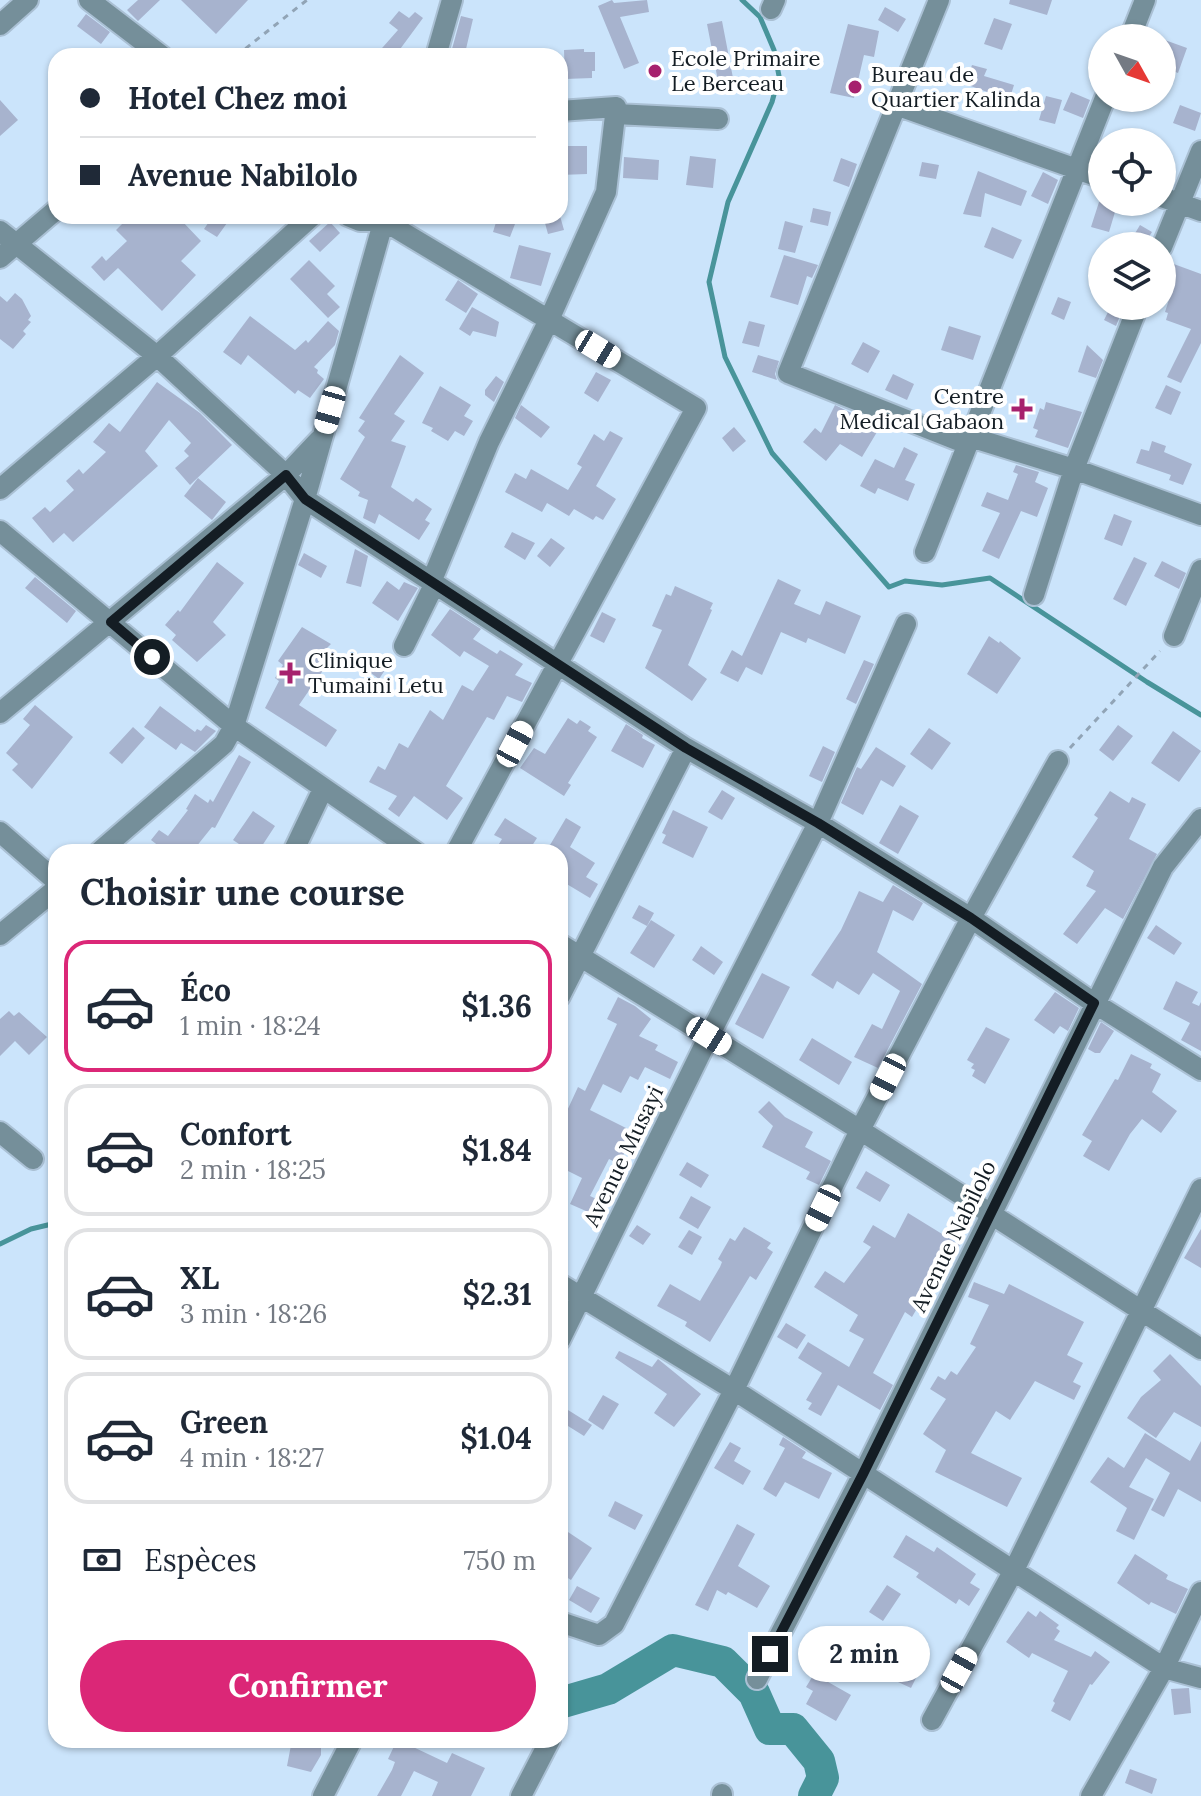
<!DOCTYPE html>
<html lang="fr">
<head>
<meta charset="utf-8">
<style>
	:root { --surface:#fff; --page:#f2f2f3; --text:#1f2937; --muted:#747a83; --line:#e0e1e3; --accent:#db2777 }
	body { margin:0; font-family:Lora,serif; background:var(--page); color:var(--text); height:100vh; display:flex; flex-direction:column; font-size:30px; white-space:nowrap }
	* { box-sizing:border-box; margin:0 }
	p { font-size:26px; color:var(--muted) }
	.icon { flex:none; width:44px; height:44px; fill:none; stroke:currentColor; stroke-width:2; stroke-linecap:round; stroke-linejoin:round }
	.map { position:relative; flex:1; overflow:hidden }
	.panel { position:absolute; left:48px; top:844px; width:520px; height:904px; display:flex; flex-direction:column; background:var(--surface); border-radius:24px; box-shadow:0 2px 6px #0004 }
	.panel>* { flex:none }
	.banner { position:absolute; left:48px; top:48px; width:520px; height:176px; border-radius:24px; box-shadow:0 2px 6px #0004; display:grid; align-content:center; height:176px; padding:0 32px; background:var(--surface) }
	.needle { width:52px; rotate:130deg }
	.tools { position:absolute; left:1088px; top:24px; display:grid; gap:16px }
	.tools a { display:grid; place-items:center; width:88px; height:88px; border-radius:50%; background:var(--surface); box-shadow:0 2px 6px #0004; font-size:40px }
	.end { position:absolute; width:36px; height:36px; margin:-18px; border:10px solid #141d24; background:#fff; box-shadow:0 0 0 4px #fff }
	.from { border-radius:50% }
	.bubble { position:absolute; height:56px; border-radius:28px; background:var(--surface); box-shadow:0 2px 6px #0004; font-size:26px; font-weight:700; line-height:56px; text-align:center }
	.car { position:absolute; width:24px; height:48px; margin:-24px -12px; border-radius:10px; box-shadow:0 0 6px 2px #0007; background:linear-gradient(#fff 24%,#345 0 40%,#fff 0 76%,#345 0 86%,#fff 0) }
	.banner b { display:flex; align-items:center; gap:28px; height:76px; font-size:30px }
	.banner b+b { border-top:2px solid var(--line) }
	.banner i { width:20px; height:20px; background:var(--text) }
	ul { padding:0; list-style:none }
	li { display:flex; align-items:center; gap:24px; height:132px; margin:0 16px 12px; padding:0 16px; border:4px solid var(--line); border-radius:24px }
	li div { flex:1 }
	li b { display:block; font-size:30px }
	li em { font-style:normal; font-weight:700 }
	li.on { border-color:var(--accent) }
	li>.icon { width:72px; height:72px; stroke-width:1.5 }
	h2 { padding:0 32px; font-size:36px; line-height:96px }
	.pay { display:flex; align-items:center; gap:20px; height:88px; padding:0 32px; font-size:30px }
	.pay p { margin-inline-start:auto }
	.action { display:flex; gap:16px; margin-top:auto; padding:16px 32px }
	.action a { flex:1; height:92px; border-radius:48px; background:var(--accent); color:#fff; font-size:32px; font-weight:700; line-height:92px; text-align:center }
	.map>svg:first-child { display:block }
</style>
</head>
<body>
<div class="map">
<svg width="1201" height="1796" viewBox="0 0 1201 1796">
	<rect width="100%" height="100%" fill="#cbe4fb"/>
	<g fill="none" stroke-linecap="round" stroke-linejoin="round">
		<path stroke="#48949a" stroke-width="5" d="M742 0 760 17 774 50 779 76 772 102 728 202 709 282 725 357 772 453 889 587 905 581 942 585 990 578 1147 682 1201 715
			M0 1244 31 1229 56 1223"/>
		<path stroke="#48949a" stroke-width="32" d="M560 1703 608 1689 673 1650 723 1662 754 1693 770 1729H793L819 1761 823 1778 814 1796"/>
	</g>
	<path fill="#a7b3ce" d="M138 0H160L138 21 127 10Z
		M181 0H248L216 34Z
		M612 0 614 3 647 0 649 12 620 17 639 63 624 69 598 6Z
		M1010 0H1052L1047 15 1009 4Z
		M885 7 906 19 898 32 878 20Z
		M399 11 409 18 415 12 423 18 395 56H375L398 30 389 23Z
		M86 14 110 32 101 44 77 26Z
		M461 16 473 19 466 49H452Z
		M994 18 1012 24 1002 50 984 44Z
		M722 21 733 78 718 81 707 24Z
		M848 24 879 31 874 57 864 55 854 98 830 93Z
		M1162 39 1187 48 1178 73 1162 67Z
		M584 49V52H595V71H592V78L565 79 564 50Z
		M972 65 987 69 984 76 1014 85 1007 107 990 102 993 94 965 84Z
		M1071 92 1090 100 1083 118 1063 110Z
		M1046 96 1062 100 1055 124 1039 120Z
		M0 100 18 120 0 136Z
		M1180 105 1201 113 1195 131 1173 123Z
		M560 146H587V174L560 175Z
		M690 156 716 159 713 188 686 185Z
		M624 157 659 160 658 180 623 178Z
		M841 158 857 164 849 187 833 181Z
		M922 162 939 165 936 179 919 176Z
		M978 171 1027 191 1021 206 985 193 981 217 963 214Z
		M1043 172 1058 180 1048 204 1031 196Z
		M1099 202H1118L1109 232 1091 227Z
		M813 208 831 212 828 226 810 222Z
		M130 216H172L180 223 182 221 201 241 181 261 196 275 162 311 118 268 104 281 91 267 102 256 106 261 127 241 116 230Z
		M213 216H232L217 237 204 229Z
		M543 216H560L564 230 548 234Z
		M497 219 515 224 510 237 493 232Z
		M785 221 803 226 795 253 778 249Z
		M330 222 340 233 320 252 309 241Z
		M1140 225 1152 232 1143 246 1131 240Z
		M992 227 1022 240 1013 259 984 247Z
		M519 245 551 253 541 286 510 278Z
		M784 255 818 265 812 278 807 276 798 305 770 297Z
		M309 260 335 286 327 294 340 307 328 318 290 279Z
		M1171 263 1201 274V343L1181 383 1167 377 1191 329 1166 320 1168 313 1165 312 1174 284 1165 281Z
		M458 280 478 294 466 313 445 300Z
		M15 293 22 299 31 316 28 320 31 322 23 331 26 334 13 349 0 339V296L7 302Z
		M1058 297 1071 302 1064 320 1051 314Z
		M1111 306H1124L1116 326 1104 320Z
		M472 307 499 322 496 337 473 331 470 336 459 329Z
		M250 316 295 350 306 340 308 343 328 321 339 331 335 345 314 367 318 370 317 373 324 379 310 398 298 390 295 394 248 355 241 365 223 352Z
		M749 321 765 325 759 347 742 343Z
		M949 326 981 336 973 360 941 350Z
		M863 342 880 351 868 373 851 364Z
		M1087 345 1103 360 1096 378 1078 372Z
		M400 355 424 373 394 414 405 421 391 441 406 446 391 487 413 502 416 498 432 509 425 520 430 523 419 540 379 514 375 524 363 518 368 500 358 496 360 492 340 479 365 437 358 431 365 421 359 418Z
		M758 355 779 361 775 374 777 380 752 372Z
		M596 372 611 380 598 402 584 393Z
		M893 374 914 384 907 400 885 390Z
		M496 376 504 382 494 402 485 395V390Z
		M157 382 200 413 232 445 190 485 175 468 189 456 184 451 191 443 169 420 145 451 158 466 73 542 64 533 53 543 32 518 45 507 50 512 74 490 66 481 79 469 83 474 106 452 93 442 109 423 120 432Z
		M1166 385 1181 392 1171 415 1155 408Z
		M440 386 471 405 464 416 473 421 464 436 455 431 448 441 431 431 433 428 422 423Z
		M1046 402 1082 412 1068 448 1035 437 1038 430 1033 428 1040 408 1044 410Z
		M521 405 550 427 541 438 515 418Z
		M835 405 880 427 862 457 840 444 826 461 803 442 815 428 821 433Z
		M734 427 746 441 733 452 722 438Z
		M610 431 623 438 596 486 616 499 603 520 596 516 593 520 574 509 569 516 547 503 542 512 505 492 515 473 526 479 531 469 568 490 582 467 577 464 594 434 604 441Z
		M1152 441 1166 446 1164 452 1192 464 1183 485 1169 480 1171 475 1136 463 1141 449 1149 451Z
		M904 447 918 454 905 480 915 484 908 501 878 488 875 494 860 486 875 459 894 468Z
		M1016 465 1039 472 1035 482 1048 488 1037 517 1021 511 999 559 982 551 1000 513 981 506 987 492 1008 500 1018 474 1013 472Z
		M198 478 226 502 212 520 184 496Z
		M1114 514 1132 521 1122 546 1104 539Z
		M512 532 535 543 525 560 504 547Z
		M551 538 565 548 550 567 537 556Z
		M355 549 368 556 361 587 346 583Z
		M304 553 327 566 321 578 298 565Z
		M1134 557 1147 563 1126 606 1113 599Z
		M1162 561 1186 573 1179 589 1154 576Z
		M217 562 244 583 213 622 226 635 197 662 172 640 176 635 165 625 178 610 180 612Z
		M35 577 76 611 67 623 25 588Z
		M778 579 801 590 794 604 820 615 826 601 861 616 845 654 808 638 806 643 781 632 762 675 746 667 738 682 720 673 732 650 742 656Z
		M387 581 399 590 404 582 418 588 398 621 372 603Z
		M675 586 713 603 710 609 712 610 688 665 707 679 692 701 645 668 662 630 652 626 666 594 671 596Z
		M450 609 481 629 473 639 497 654 500 650 523 664 515 675 532 683 522 702 507 696 494 720 487 717 446 786 463 798 447 820 414 796 399 817 388 809 397 796 369 782 378 766 385 770 399 743 408 748 430 710 443 720 462 685 473 691 489 666 464 651 460 657 431 635Z
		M602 612 616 619 604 643 590 636Z
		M302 627 331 644 327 648 335 653 299 705 337 730 326 747 265 708 279 681 275 678 283 665 278 661Z
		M989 636 999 643 1000 641 1021 658 997 694 967 674Z
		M373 656 387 667 379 679 364 668Z
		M864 660 874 664 856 704 846 699Z
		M35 705 73 737 32 789 12 770 18 764 6 753 30 725 23 719Z
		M160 706 195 732 197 729 201 731 206 725 216 731 195 752 181 743 176 750 144 727Z
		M568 718 577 724 580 720 591 727 588 731 597 737 568 783 571 785 564 796 520 768 534 748 545 754Z
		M626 724 643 735 642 738 655 745 643 768 611 751Z
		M1118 725 1133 736 1113 761 1099 750Z
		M133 727 145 738 122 764 109 753Z
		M929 728 951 743 932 770 910 754Z
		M1173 731 1201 751 1179 782 1151 763Z
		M823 746 835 752 822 782 809 776Z
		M876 747 906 766 893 787 881 780 863 815 841 803 857 767 861 769Z
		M239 755 251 762 215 828 212 827 192 852H155L160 847 151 840 159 830 168 836 188 810 186 809 195 794 208 803 210 799 213 802Z
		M722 790 735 798 722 820 708 812Z
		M1110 791 1129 803 1132 797 1146 804 1129 839 1157 854 1123 919 1105 908 1077 944 1063 934 1096 891 1086 886 1094 871 1072 857 1098 818 1094 815Z
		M900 805 919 816 898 854 879 843Z
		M673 810 708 827 693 858 662 843 666 835 662 833Z
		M253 811 275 826 258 852H251L233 840Z
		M505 818 537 838 528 852H494L502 839 494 835Z
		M566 818 581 827 570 847 595 863 586 877 598 884 590 898 560 880V851L550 845Z
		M893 885 923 903 913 921 893 910 877 952 922 984 878 1068 854 1057 872 1024 882 1029 900 991 873 973 859 995 837 981 833 989 811 975 841 930 859 891 883 902Z
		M639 905 654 913 647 926 632 918Z
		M651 920 675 935 654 968 630 953Z
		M1156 925 1182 943 1174 955 1147 938Z
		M701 946 723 962 714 975 692 960Z
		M762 973 790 987 763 1039 735 1024Z
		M1176 981 1198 992 1192 1003 1199 1006 1201 1002V1051L1181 1040 1190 1023 1163 1009Z
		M1055 992 1079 1008 1068 1031 1060 1026 1054 1034 1034 1020Z
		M618 997 635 1006 651 1019 639 1036 658 1045 655 1050 678 1062 670 1079 645 1067 638 1080 630 1076 621 1093 603 1084 590 1110 626 1128 622 1137 630 1141 619 1164 609 1159 590 1196 601 1201 595 1215 570 1204 582 1178 560 1167V1126L578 1087 585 1091 617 1024 607 1019Z
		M9 1011 14 1016 19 1012 47 1037 29 1055 15 1041 0 1056V1019Z
		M1101 1022 1114 1031 1100 1053H1095L1088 1049Z
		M986 1027 1010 1039 985 1084 972 1076 975 1070 971 1068 974 1064 967 1060Z
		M812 1038 852 1062 839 1085 799 1060Z
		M1131 1054 1152 1064 1150 1068 1161 1074 1152 1092 1177 1111 1161 1133 1142 1119 1130 1134 1109 1171 1083 1156 1092 1141 1082 1135 1115 1079 1118 1080Z
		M769 1101 785 1117 813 1132 805 1147 831 1161 819 1185 806 1179 810 1172 762 1147 773 1126 758 1112Z
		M687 1162 709 1175 701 1188 679 1175Z
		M866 1171 890 1185 880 1202 856 1188Z
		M691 1196 711 1207 698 1229 679 1218Z
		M908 1213 960 1245 951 1259 947 1257 912 1317 905 1312 873 1373 893 1385 880 1410 838 1385 821 1416 808 1409 812 1403 806 1400 822 1373 798 1358 808 1342 849 1367 864 1339 849 1331 858 1315 814 1287 825 1271 844 1283 871 1247 863 1242 873 1225 895 1238Z
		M637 1225 651 1234 643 1245 629 1236Z
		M744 1227 771 1243 767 1248 773 1252 756 1280 750 1276 710 1342 685 1326 687 1322 657 1306 670 1284 700 1301 720 1267 722 1262 718 1259 730 1238 735 1241Z
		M1201 1229V1268L1184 1258Z
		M689 1230 702 1237 692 1255 678 1247Z
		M974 1282 1004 1294 1009 1284 1084 1322 1067 1355 1083 1363 1073 1382 1081 1386 1074 1400 1035 1381 1010 1420 996 1411 971 1453 1022 1478 1007 1507 935 1472 946 1450 923 1434 946 1399 930 1389 938 1376 945 1380 951 1371 957 1375 976 1347 970 1344 989 1305 968 1297Z
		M786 1323 806 1335 797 1349 777 1337Z
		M619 1351 652 1367 658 1359 701 1394 674 1427 654 1413 667 1394 615 1358Z
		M1170 1354 1201 1386V1427L1174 1412 1156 1438 1127 1418 1141 1397 1161 1380 1153 1371Z
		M603 1395 619 1404 603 1430 588 1420Z
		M568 1410 592 1425 584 1436 560 1421Z
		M1145 1433 1190 1461 1201 1441V1502L1178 1489 1164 1517 1151 1510 1170 1473 1146 1458 1129 1487 1154 1499 1134 1540 1116 1531 1127 1508 1090 1482 1108 1457 1124 1468Z
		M783 1437 806 1452 802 1458 832 1473 819 1499 785 1482 776 1497 763 1489 785 1448 779 1445Z
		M730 1442 741 1448 734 1461 751 1471 743 1485 714 1468Z
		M615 1501 643 1515 635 1530 608 1516Z
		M737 1524 755 1534 738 1566 770 1586 757 1608 728 1592 726 1595 717 1590 708 1611 695 1605Z
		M568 1532 592 1548 571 1580 560 1573V1545Z
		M906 1535 934 1552 937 1547 976 1574 970 1583 980 1589 969 1606 959 1599 956 1604 916 1577 919 1573 893 1557Z
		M1135 1554 1168 1575 1166 1579 1188 1589 1176 1614 1151 1602 1149 1605 1117 1583Z
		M887 1585 901 1594 883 1621 869 1612Z
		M577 1586 600 1598 591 1613 569 1600Z
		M1028 1611 1036 1617 1040 1611 1059 1625 1056 1628 1060 1631 1054 1640 1091 1657 1095 1651 1110 1662 1092 1685 1090 1684 1070 1721 1051 1711 1055 1703 1053 1701 1068 1671 1032 1653 1029 1658 1006 1642Z
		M890 1631 910 1640 907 1646 914 1649 910 1658 923 1664 911 1688 898 1682 901 1676 874 1663Z
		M814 1674 851 1695 836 1721 806 1704 813 1691 806 1687Z
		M1189 1688 1191 1713 1174 1715 1171 1689Z
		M292 1740H321V1755L311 1772 287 1766Z
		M397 1740H414L411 1746 447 1763 452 1753 485 1768 471 1796H432L438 1782 414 1771 401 1796H377L392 1770 395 1762 388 1759Z
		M1130 1769 1157 1779 1152 1794 1125 1783Z"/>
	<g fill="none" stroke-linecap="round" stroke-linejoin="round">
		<defs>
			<path id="minor" d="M89 0 162 56
				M939 0 788 373 967 444
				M771 9 775 0
				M0 25 28 0
				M1130 38 1145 0
				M436 56 452 0
				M896 105 1102 178
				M615 114 718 119
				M1162 197 1201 211
				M348 216 360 221H384L696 408 456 852
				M0 231 157 356 286 475 305 499 686 748 818 823 971 918 1094 1003 1201 1070
				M1162 247 1201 151
				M0 258 56 210
				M970 437 1074 469 1201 515
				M0 489 157 356 312 216
				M0 531 234 726 416 852
				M925 552 1105 98
				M432 580 489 442 549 320 606 192 616 107 560 111
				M1034 595 1074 469 1138 306
				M1174 636 1201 570
				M404 646 435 583
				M0 713 286 475 319 440
				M0 832 56 881
				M99 852 224 744 234 726 305 499 385 216
				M293 852 323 789
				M0 935 56 889
				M560 944 860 1130 1201 1349
				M560 996 686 748
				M0 1132 33 1159
				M560 1284 734 1390 1164 1668 1201 1678
				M560 1340 709 1036 818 823 906 624
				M560 1622 599 1635 614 1624 734 1390 860 1130 971 918 1058 761
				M757 1679 863 1474 1163 867 1201 819
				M932 1720 1014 1570 1201 1189
				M323 1796 352 1740
				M521 1796 550 1740
				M722 1796V1794
				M1091 1796 1164 1668 1201 1592"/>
		</defs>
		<use href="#minor" stroke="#aac0d4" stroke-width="24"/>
		<path stroke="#91a4b6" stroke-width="3" stroke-dasharray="6 6" stroke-linecap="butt" d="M236 56 307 0
			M1070 748 1160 651"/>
		<use href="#minor" stroke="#758f9a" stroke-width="20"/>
	</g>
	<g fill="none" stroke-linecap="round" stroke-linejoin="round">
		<path stroke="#141d24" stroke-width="10" d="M152 657 111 622 286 475 305 499 686 748 818 823 971 918 1094 1003 863 1474 770 1654"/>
	</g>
	<g fill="#a6216d" stroke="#fff" stroke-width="3">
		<circle cx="655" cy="71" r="8"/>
		<circle cx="855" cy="87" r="8"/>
		<path d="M1018 397h8v8h8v8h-8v8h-8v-8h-8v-8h8z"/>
		<path d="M286 661h8v8h8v8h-8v8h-8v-8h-8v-8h8z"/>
	</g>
	<g text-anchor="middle" stroke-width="8" stroke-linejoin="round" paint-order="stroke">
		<g font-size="22" fill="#141d24" stroke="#fff" text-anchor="start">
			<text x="671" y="66">Ecole Primaire<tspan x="671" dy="25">Le Berceau</tspan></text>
			<text x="871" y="82">Bureau de<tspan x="871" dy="25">Quartier Kalinda</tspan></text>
			<text x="1004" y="404" text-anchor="end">Centre<tspan x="1004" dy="25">Medical Gabaon</tspan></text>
			<text x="308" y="668">Clinique<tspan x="308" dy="25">Tumaini Letu</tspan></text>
		</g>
		<g font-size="22" fill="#141d24" stroke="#fff">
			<text transform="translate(623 1156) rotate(-64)" y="8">Avenue Musayi</text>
			<text transform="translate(953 1236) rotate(-64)" y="8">Avenue Nabilolo</text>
		</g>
	</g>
</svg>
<div class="tools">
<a><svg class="needle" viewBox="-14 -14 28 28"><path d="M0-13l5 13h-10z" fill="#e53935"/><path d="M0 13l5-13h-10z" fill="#747a83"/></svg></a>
<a><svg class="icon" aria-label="locate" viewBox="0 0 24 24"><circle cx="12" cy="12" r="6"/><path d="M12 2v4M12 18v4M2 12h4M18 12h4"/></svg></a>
<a><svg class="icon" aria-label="layers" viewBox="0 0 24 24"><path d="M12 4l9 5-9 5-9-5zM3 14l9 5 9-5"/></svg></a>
</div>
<i class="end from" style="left:152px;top:657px"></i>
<i class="end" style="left:770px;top:1654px"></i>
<div class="bubble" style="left:798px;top:1626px;width:132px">2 min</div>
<i class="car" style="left:598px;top:349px;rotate:121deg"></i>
<i class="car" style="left:330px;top:410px;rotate:196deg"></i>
<i class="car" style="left:515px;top:744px;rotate:28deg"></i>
<i class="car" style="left:709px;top:1036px;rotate:122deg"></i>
<i class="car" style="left:888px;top:1077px;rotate:207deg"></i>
<i class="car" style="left:823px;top:1208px;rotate:206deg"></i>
<i class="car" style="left:959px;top:1670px;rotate:29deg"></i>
<div class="banner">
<b><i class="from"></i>Hotel Chez moi</b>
<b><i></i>Avenue Nabilolo</b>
</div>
<section class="panel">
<h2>Choisir une course</h2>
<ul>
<li class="on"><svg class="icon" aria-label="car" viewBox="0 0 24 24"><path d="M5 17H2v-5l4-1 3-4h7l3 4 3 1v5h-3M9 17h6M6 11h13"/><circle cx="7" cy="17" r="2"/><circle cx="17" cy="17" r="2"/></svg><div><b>Éco</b><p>1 min · 18:24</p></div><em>$1.36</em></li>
<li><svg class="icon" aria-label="car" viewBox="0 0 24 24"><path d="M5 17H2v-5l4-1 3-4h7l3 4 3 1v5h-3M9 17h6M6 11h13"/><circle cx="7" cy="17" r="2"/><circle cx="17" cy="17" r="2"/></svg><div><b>Confort</b><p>2 min · 18:25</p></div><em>$1.84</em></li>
<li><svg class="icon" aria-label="car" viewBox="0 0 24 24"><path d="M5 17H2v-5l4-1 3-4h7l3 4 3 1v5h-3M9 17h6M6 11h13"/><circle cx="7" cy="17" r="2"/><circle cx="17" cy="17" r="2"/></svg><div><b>XL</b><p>3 min · 18:26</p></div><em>$2.31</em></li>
<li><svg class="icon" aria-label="car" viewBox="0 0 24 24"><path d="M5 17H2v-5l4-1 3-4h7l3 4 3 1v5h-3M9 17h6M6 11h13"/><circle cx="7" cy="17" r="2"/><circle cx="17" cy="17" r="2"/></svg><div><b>Green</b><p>4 min · 18:27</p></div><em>$1.04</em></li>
</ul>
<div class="pay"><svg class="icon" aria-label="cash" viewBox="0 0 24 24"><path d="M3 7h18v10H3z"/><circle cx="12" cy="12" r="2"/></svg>Espèces<p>750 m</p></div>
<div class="action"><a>Confirmer</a></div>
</section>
</div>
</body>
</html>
